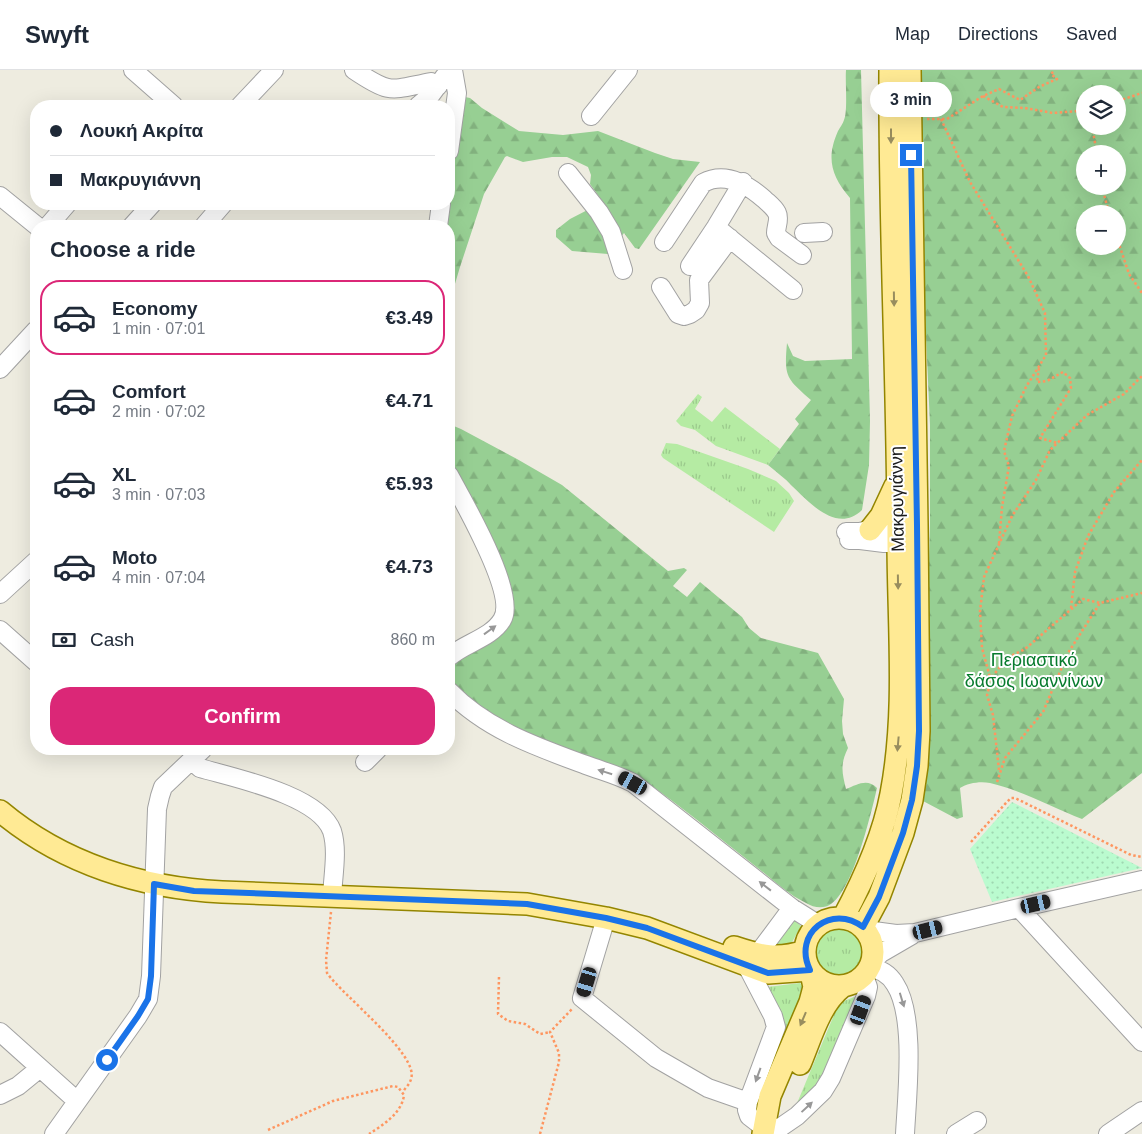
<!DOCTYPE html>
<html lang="en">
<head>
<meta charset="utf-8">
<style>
	:root { --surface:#fff; --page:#f2f2f3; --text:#1f2937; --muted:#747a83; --line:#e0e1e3; --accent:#db2777 }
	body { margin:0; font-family:Helvetica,sans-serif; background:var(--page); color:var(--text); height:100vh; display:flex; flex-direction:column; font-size:19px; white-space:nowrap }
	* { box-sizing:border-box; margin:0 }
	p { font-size:16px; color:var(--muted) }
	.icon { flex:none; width:28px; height:28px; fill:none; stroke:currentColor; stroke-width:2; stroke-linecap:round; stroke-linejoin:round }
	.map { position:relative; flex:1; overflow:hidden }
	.panel { position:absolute; left:30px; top:150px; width:425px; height:535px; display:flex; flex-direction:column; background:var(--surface); border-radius:20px; box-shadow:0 5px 20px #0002 }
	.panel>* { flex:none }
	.hud { position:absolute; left:30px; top:30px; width:425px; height:110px; border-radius:20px; box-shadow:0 5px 20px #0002; display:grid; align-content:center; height:110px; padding:0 20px; background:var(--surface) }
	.buttons { position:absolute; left:1076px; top:15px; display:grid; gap:10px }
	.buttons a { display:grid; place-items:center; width:50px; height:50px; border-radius:50%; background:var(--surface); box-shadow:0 5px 20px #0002; font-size:25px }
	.end { position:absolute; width:22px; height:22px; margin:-11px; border:6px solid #1a73e8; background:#fff; box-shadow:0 0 0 2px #fff }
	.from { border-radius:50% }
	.bubble { position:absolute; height:35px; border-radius:18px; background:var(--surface); box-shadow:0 5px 20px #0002; font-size:16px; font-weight:700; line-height:35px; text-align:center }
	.car { position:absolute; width:15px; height:30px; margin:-15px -8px; border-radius:6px; box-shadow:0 0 4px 1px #0007; background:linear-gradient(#222 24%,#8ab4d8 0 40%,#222 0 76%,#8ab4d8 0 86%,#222 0) }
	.hud b { display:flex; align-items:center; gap:18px; height:48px; font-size:19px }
	.hud b+b { border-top:1px solid var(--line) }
	.hud i { width:12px; height:12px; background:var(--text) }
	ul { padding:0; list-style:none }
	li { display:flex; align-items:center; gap:15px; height:75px; margin:0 10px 8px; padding:0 10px; border:2px solid transparent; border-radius:20px }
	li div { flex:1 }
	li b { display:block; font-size:19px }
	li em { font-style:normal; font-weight:700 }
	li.on { border-color:var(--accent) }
	li>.icon { width:45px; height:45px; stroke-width:1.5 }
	h2 { padding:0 20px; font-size:22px; line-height:60px }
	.pay { display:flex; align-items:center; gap:12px; height:55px; padding:0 20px; font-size:19px }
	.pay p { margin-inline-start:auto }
	.button { display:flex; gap:10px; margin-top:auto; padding:10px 20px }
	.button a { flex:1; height:58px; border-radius:20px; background:var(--accent); color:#fff; font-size:20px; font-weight:700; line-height:58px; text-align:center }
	header { display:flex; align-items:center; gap:30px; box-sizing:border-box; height:70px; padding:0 25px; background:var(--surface); border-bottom:1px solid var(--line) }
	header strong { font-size:24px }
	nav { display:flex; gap:28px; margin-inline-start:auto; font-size:18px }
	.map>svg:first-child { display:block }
</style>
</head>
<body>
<header>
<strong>Swyft</strong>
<nav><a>Map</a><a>Directions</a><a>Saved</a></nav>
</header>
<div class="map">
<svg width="1142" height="1064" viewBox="0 0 1142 1064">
	<defs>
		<pattern id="grass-tufts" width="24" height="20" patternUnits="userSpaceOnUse" patternTransform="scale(1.25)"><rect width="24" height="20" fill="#b5eba3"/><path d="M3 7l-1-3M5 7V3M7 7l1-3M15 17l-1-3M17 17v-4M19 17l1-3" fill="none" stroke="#9bc98c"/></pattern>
		<pattern id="forest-firs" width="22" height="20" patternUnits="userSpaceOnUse" patternTransform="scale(1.25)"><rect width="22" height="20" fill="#97cf93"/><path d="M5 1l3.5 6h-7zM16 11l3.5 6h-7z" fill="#82b17e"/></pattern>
		<pattern id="park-dots" width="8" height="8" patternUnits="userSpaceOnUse" patternTransform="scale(1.25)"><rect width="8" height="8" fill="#bafbcf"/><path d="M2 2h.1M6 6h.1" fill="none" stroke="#9fd7b1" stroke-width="1.8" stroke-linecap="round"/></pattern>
	</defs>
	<rect width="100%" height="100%" fill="#eeece0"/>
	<path fill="url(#grass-tufts)" d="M698 324 702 327 695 339 712 352 725 337 780 379 768 395 716 376 695 360 681 356 676 351Z
		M666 373 677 374 748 399 776 411 789 423 794 431 774 462 663 388 661 385Z
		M792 848 801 856 791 874 768 877Z
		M815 883a25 25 0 1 1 50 0a25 25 0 1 1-50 0Z
		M800 913 803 916 804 921 763 1018 779 966 767 917Z
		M854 927 857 928 822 1014 795 1038 839 933Z"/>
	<path fill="url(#forest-firs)" fill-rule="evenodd" d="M846 0H861L870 351 869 395 862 440C837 464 810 433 792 416 785 408 776 402 768 395L799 354 795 349 811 330C786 308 784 307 787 273L793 286 805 291 852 289 850 128C831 106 826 88 838 61 840 57 843 54 844 50 848 41 845 11 846 0Z
		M920 0H1142V703L1082 749C1054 738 1018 719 990 713 980 711 968 713 960 718L963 747 957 749 923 731 930 454V355L923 200ZM1085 24H1118V56H1085ZM1085 84H1118V116H1085ZM1085 144H1118V176H1085Z
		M465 27 470 28 482 38 519 61 563 65 598 61 655 83 673 89 700 92 639 179 635 178 624 163 608 184 572 181 556 167V160L570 149 603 132 590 114 591 105 588 97 567 87H552L523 92 507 86 505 87 484 124 460 197 449 234V156H441L449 134V107L459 41Z
		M449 354 461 359 517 389 562 415 668 501 684 498 687 500 673 516 687 527 700 512 742 547 749 558 761 568 818 583 844 629 842 651 843 664 848 678C840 694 842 703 846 719 857 715 867 708 877 718 871 744 853 820 831 834 824 839 814 838 806 833 787 824 771 808 754 795 717 766 681 736 642 709L493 649 453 614 450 603 454 593 505 560 511 552 513 536 449 390Z"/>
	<path fill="url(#park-dots)" d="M1012 732 1142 798 992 832 970 779Z"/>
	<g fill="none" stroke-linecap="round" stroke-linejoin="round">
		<defs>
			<path id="minor" d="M133 0 174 36
				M354 0C391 25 390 20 431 12L438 16
				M240 36 274 0
				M418 36 430 26 444 7
				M591 46 628 0
				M449 81 457 23 453 0
				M568 103 599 142 611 162 623 200
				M0 126 37 156
				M48 156 67 134
				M132 156 152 134
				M204 156 223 134
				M438 156 441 134
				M722 162 793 220
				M804 163 823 162
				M664 172 703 113C725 101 747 114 764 129 768 133 774 137 777 143 780 149 776 156 776 163L779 168 802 185
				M690 196 716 157 743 112
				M661 217 678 244 684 246 690 244 696 240 700 233 699 210 730 168
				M0 299 36 260
				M449 405C463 431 518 525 502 550 491 568 465 573 449 587
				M846 462H860L884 456 912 455
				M849 470H860L884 473H910
				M0 524 36 491
				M0 560 36 592
				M449 621C487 660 537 677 586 695 602 701 618 705 633 713L792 838 819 855
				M191 690 200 698C234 708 319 725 332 761 338 780 333 806 332 826
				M365 692 378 679
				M1019 838 1142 810
				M606 848 582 928 656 988 708 1018 748 1032
				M866 860 896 864 915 863 1019 838 1142 972
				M757 885 792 838
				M873 891 881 883 912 865
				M747 896 773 946 776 957 748 1032 747 1040 749 1046 762 1056 772 1058 781 1057 797 1046 823 1021 831 1008 866 926 868 917 864 906
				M870 898C881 899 889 904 895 914 916 946 907 1025 905 1064
				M0 962 77 1031
				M0 1025 18 1016 40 998
				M54 1064 138 946 148 929 151 906 157 739 160 726 163 717 203 679
				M956 1064 977 1051
				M1108 1064 1142 1041"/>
			<path id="major" d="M870 460 881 446 895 416
				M0 741C63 794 142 818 222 822L527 834 606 848 647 858 768 903 810 900
				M805 882a34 34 0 1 1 68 0a34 34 0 1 1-68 0Z
				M843 848C864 809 883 767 891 724 907 640 898 554 898 470 898 313 889 157 890 0
				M863 857 879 827 903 763 912 730 917 696 919 661 917 455 910 0
				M734 877C761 886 777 890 805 881
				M800 994C811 968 820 934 842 917
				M763 1064 770 1026 810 932 814 917 811 903"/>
		</defs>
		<use href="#minor" stroke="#a2a2a2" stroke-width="20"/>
		<use href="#major" stroke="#938500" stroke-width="24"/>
		<path stroke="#fe9660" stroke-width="2.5" stroke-dasharray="2.5 2.5" stroke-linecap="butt" d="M983 26 1003 37 1025 38 1053 43 1079 41 1085 50
			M1118 31 1142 23
			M927 49H947L983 26 999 19 1020 30 1039 17 1057 9 1051 4 1055 0
			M941 49 970 112 1028 206 1045 243 1046 285 1026 317 1012 346 1004 381 1009 396 1002 437 999 474
			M1092 56 1097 84
			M1102 116 1109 144
			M1118 171 1129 204 1142 223
			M1039 298 1037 312 1047 311 1063 302 1070 308 1071 318 1040 368 1057 373
			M1071 538 1075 502 1088 466 1114 422 1142 390
			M991 611 982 578 980 541 984 507 1012 446 1036 410 1050 380 1087 345 1124 324 1142 306
			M999 700 993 645 987 625 992 607 1007 588 1025 579 1083 529 1100 533
			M997 712 1005 688 1043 642 1068 583 1100 533 1142 523
			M971 772 1005 734 1011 728H1015L1131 785 1142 787
			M331 842 326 890 327 903C341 924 420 985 411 1009 410 1014 405 1018 403 1022
			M499 907 498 944 508 951 525 954 540 964 550 962
			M268 1060 333 1031 393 1016 398 1017 404 1025C402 1043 383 1055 369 1064
			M540 1064 559 992V983L550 962 572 939"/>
		<use href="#minor" stroke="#fff" stroke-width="18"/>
		<use href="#major" stroke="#ffea94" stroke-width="21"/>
	</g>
	<defs><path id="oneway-solid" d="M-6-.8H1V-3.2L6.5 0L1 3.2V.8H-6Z" transform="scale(1.25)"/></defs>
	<g fill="#988d5e">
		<use href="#oneway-solid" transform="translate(891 66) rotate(90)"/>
		<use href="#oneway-solid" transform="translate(894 229) rotate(89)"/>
		<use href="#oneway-solid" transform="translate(898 512) rotate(89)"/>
		<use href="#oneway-solid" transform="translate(898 674) rotate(95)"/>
		<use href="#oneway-solid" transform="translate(803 949) rotate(113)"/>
	</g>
	<g fill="#989898">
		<use href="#oneway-solid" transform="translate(490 560) rotate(-36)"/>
		<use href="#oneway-solid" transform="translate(605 702) rotate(-163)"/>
		<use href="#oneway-solid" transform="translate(765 816) rotate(-142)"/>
		<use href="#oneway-solid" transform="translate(902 930) rotate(73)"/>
		<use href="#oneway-solid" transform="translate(758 1005) rotate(110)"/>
		<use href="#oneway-solid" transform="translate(807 1037) rotate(-43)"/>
	</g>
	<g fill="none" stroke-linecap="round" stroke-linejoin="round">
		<path stroke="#1a73e8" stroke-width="6" d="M107 990 138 946 148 929 151 906 154 814 194 821 222 822 527 834 606 848 647 858 768 903 810 900C792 863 832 833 863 857L879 827 903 763 912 730 917 696 919 661 917 455 911 85"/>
	</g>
	<g text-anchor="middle" stroke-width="4" stroke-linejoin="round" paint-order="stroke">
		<g font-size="18" fill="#1b1b1b" stroke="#fff">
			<text transform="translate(897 429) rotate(-91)" y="6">Μακρυγιάννη</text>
		</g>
		<g font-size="18" fill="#077b2d" stroke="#fff">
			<text x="1034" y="596">Περιαστικό<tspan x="1034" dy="21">δάσος Ιωαννίνων</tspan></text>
		</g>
	</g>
</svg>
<div class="buttons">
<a><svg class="icon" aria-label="layers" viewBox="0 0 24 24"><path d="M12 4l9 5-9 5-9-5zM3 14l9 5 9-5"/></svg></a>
<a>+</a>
<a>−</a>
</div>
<i class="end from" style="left:107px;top:990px"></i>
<i class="end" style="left:911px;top:85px"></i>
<div class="bubble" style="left:870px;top:12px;width:82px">3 min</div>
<i class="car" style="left:633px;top:713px;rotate:299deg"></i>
<i class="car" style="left:1036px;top:834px;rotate:77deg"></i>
<i class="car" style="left:928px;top:860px;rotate:76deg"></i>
<i class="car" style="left:587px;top:912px;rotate:197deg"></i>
<i class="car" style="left:861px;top:940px;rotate:20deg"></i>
<div class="hud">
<b><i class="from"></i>Λουκή Ακρίτα</b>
<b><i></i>Μακρυγιάννη</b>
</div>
<section class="panel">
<h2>Choose a ride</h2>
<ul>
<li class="on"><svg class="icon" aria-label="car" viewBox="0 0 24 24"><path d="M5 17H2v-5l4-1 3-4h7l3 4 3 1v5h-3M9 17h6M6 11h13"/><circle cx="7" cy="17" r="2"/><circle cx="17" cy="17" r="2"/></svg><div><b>Economy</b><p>1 min · 07:01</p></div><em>€3.49</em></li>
<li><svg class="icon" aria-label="car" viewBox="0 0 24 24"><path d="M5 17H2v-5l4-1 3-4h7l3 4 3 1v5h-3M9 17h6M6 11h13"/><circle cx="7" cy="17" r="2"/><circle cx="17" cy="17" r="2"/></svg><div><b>Comfort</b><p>2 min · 07:02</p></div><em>€4.71</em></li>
<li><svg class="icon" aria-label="car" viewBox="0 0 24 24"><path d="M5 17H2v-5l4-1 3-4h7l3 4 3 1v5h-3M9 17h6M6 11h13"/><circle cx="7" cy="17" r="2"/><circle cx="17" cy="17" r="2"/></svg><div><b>XL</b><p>3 min · 07:03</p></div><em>€5.93</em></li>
<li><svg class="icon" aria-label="car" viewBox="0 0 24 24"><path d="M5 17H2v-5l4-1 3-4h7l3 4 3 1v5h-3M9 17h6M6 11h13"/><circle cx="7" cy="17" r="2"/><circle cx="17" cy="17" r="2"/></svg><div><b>Moto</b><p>4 min · 07:04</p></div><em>€4.73</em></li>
</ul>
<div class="pay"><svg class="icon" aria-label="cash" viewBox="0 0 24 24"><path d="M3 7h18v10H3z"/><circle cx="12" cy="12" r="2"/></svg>Cash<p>860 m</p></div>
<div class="button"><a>Confirm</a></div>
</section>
</div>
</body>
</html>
